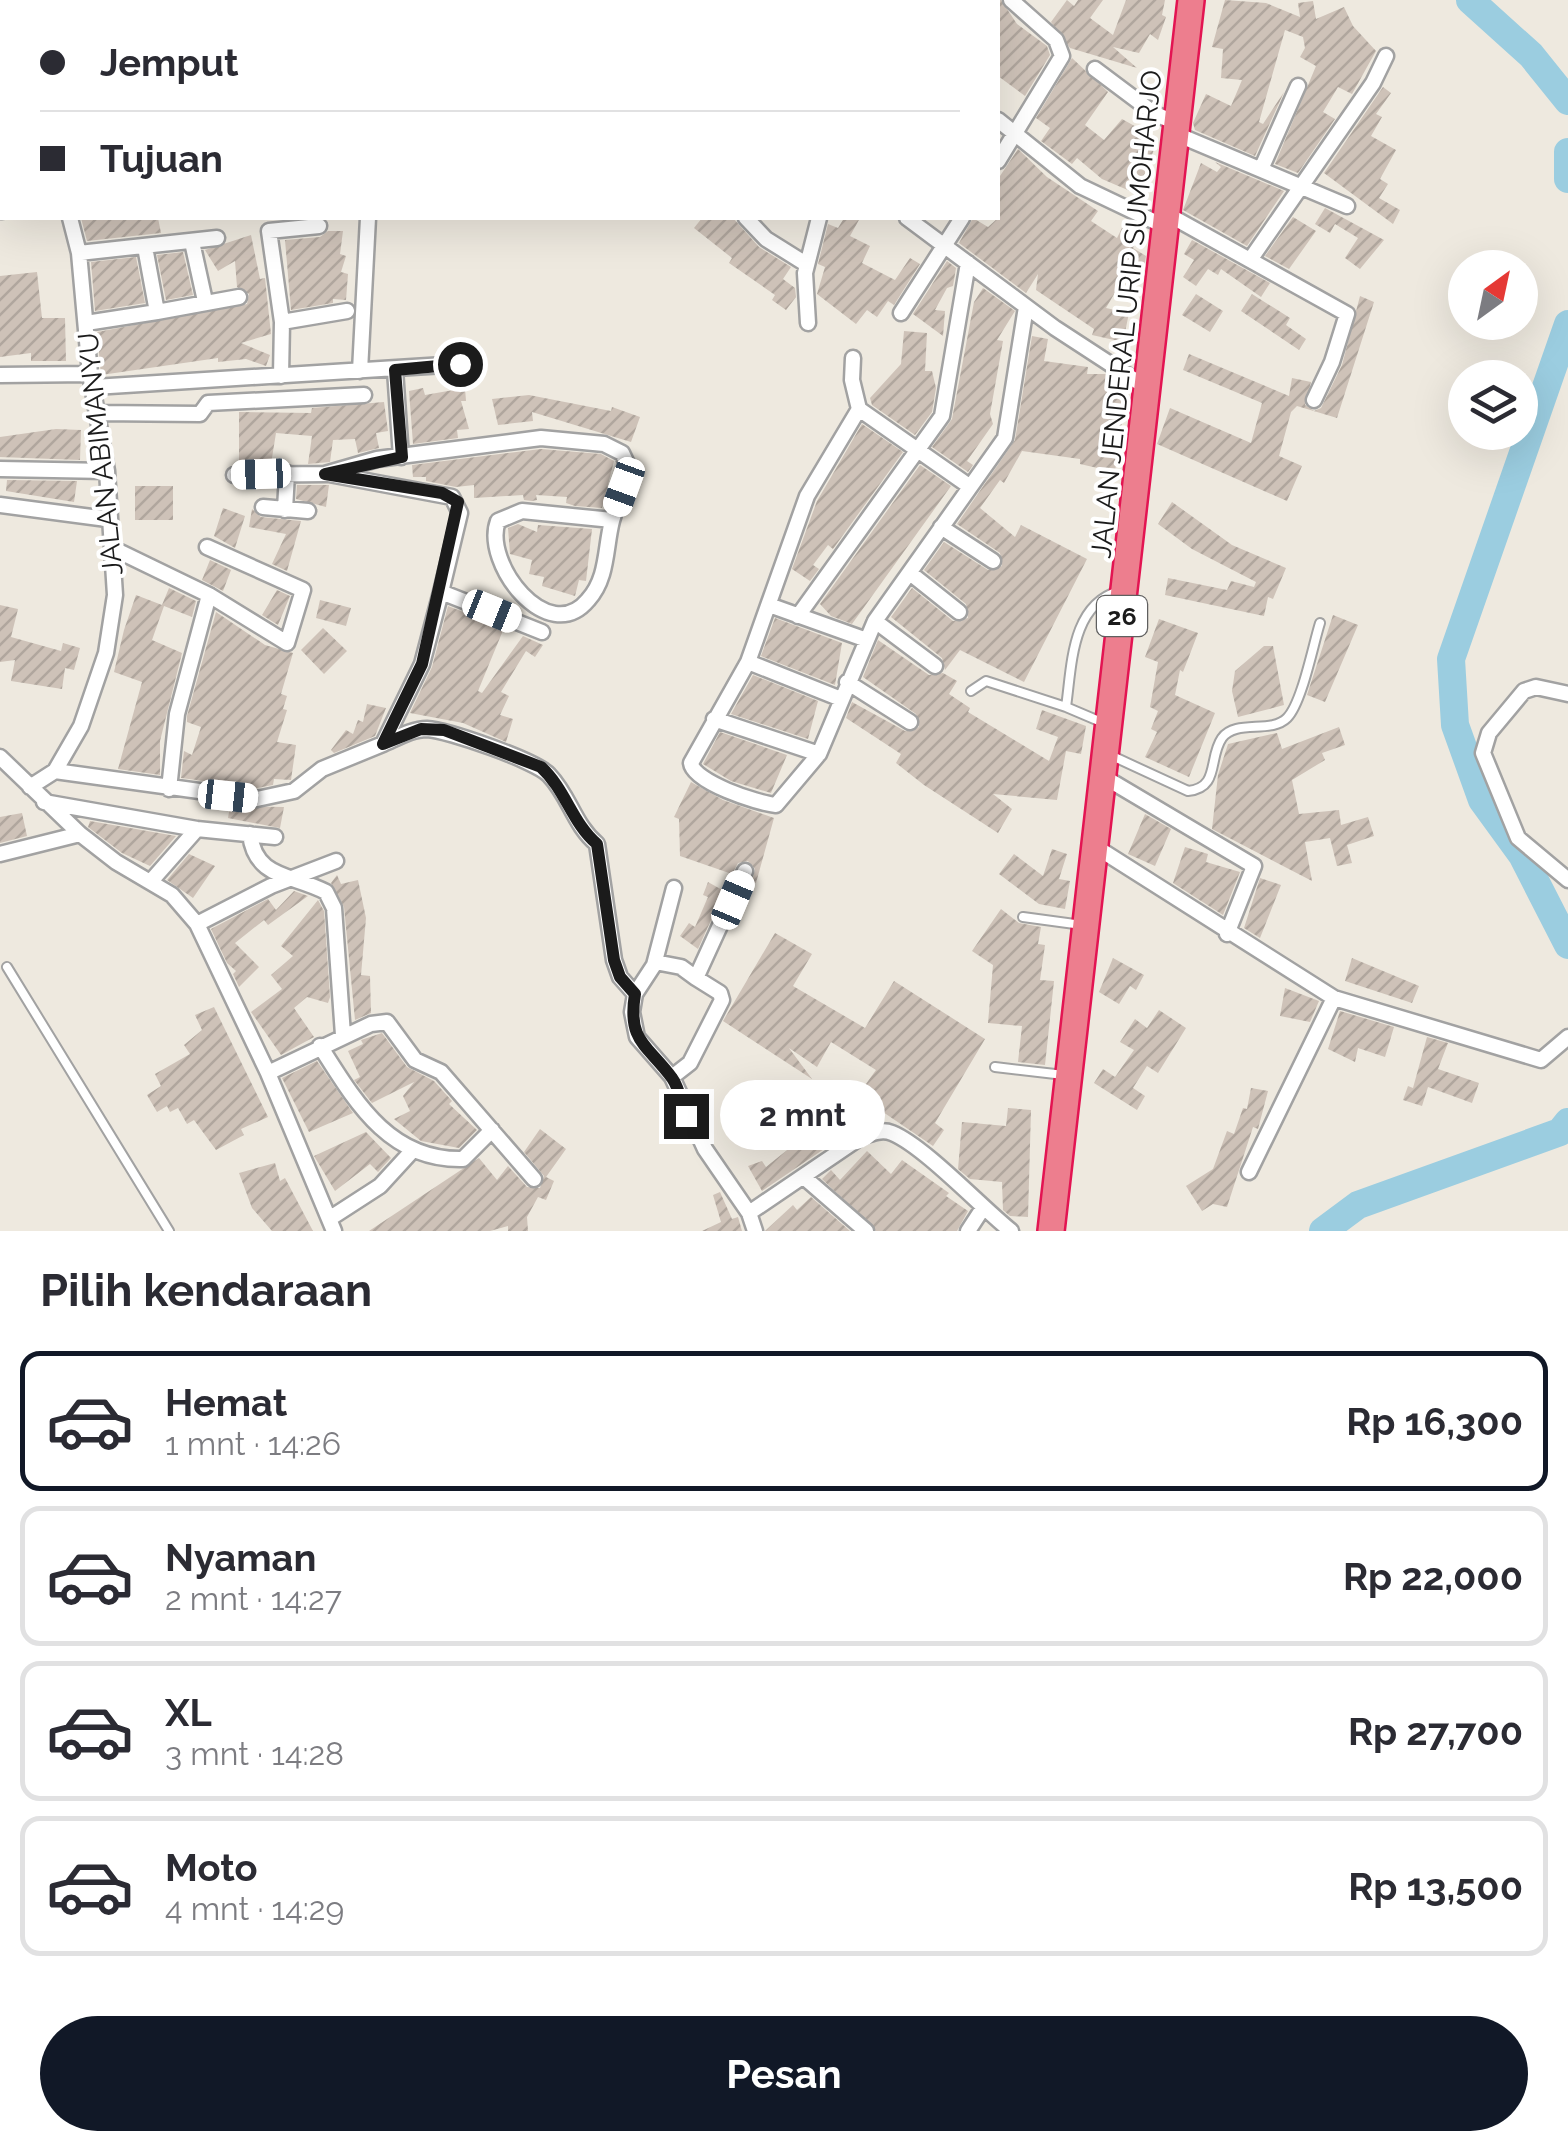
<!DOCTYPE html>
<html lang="id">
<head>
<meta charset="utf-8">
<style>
	:root { --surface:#fff; --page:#f7f7f7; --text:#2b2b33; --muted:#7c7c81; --line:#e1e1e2; --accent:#111827 }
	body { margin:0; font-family:Raleway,sans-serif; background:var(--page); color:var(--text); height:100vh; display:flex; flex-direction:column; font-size:38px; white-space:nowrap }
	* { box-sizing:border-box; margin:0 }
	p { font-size:32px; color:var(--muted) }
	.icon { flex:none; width:55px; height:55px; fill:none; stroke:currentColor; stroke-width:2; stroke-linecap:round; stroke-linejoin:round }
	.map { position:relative; height:1231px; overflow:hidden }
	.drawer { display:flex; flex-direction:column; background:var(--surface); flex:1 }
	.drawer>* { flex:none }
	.hud { position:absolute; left:0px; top:0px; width:1000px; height:220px; box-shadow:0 10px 40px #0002; display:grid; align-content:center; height:220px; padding:0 40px; background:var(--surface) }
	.needle { width:65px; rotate:33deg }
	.tools { position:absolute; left:1448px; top:250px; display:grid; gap:20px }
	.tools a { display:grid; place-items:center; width:90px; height:90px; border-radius:50%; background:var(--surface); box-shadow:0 10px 40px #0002; font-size:50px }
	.end { position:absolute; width:45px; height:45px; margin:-22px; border:12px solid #1b1b1b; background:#fff; box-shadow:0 0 0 5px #fff }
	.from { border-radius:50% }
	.bubble { position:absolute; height:70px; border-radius:35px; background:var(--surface); box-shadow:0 10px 40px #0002; font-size:32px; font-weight:700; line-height:70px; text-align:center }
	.car { position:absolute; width:30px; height:60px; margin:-30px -15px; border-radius:12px; box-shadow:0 0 8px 2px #0007; background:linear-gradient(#fff 24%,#345 0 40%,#fff 0 76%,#345 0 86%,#fff 0) }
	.hud b { display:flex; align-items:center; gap:35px; height:95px; font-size:38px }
	.hud b+b { border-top:2px solid var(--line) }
	.hud i { width:25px; height:25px; background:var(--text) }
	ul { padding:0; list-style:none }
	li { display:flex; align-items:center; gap:30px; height:140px; margin:0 20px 15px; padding:0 20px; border:5px solid var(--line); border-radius:20px }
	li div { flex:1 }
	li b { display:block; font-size:38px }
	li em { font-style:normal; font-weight:700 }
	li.on { border-color:var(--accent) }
	li>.icon { width:90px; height:90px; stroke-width:1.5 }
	h2 { padding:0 40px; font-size:45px; line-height:120px }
	.button { display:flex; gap:20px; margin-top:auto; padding:20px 40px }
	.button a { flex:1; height:115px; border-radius:60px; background:var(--accent); color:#fff; font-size:40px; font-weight:700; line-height:115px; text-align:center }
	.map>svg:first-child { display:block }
</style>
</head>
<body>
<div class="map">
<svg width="1568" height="1231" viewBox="0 0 1568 1231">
	<defs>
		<pattern id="building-hatch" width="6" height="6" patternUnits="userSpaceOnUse" patternTransform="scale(2.5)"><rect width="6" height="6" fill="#cec2b8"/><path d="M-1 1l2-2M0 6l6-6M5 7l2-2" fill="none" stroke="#b0a69e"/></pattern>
	</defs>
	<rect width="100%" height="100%" fill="#eee9df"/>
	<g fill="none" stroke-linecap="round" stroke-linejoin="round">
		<path stroke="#9bcde0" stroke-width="28" d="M1470 0 1531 55 1568 101
			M1568 152V179
			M1568 324 1451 659 1455 725 1482 800 1522 855 1568 945
			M1323 1231 1358 1205 1560 1132 1568 1122"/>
	</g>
	<path fill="url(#building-hatch)" d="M987 0H1001L1017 24 1047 46 1050 55 1025 96 998 76V2Z
		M1067 0 1074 6 1078 0H1103L1090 18 1113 35 1126 0H1165L1162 15 1166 17 1158 40 1150 34 1139 53 1113 47 1137 68 1070 48 1051 22Z
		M1225 0 1266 3 1300 17 1298 3 1313 1 1316 19 1344 7 1353 26 1376 51 1352 94 1338 87 1323 112 1335 119 1298 173 1275 164 1316 66 1300 57 1305 48 1303 37 1285 30 1259 122 1263 124 1284 92 1255 156 1195 130 1193 123 1206 94 1231 106 1242 80 1221 78 1223 49 1212 47Z
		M1072 58 1108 92 1085 125 1104 140 1122 119 1158 139 1137 194 1102 179 1077 158 1072 164 1041 141 1050 128 1036 118Z
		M1383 87 1391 93 1376 114 1382 117 1371 136 1396 150 1380 179 1388 184 1379 198 1400 210 1393 224 1324 173Z
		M1018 149 1047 177 1098 211 1091 221 1117 238 1126 220 1143 228 1133 248 1146 256 1144 270 1134 283 1124 277 1106 308 1129 313 1123 342 1092 335 1094 329 1036 290 1038 274 1026 293 959 243 973 218 988 227 998 218V179Z
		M1215 162 1284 191 1247 246 1183 210 1201 163 1217 172 1221 167Z
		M1325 208 1384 240 1360 269 1345 258 1358 238 1335 224 1330 233 1315 224Z
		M1293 217 1316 231 1289 269 1265 256Z
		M81 218H158L161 233 87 241Z
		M702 218H733L759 247 791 267 783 279 795 288 796 297 786 310 772 300 775 295 729 263 732 258 694 228Z
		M844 218H860L850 236 870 246 862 263 895 280 910 258 920 264 894 305 888 301 877 317 867 310 856 324 817 294 825 267 818 264 828 224 838 228Z
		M328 231H343L340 254 346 256 341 272 348 274 346 300 333 299V303L291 310 285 240 320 237Z
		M251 235 260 279 265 278 271 334 241 343 270 355 266 366 246 359 218 362V358L101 375 97 332 247 304 249 294 237 287 235 261 218 271 205 250Z
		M1192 240 1270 283 1261 297 1221 269 1218 275 1208 269 1196 286 1183 277 1194 260 1184 254Z
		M183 252 193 295 166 300 157 255Z
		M136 257 145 303 95 311 91 262Z
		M947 261 956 268 953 286 947 288 935 310 945 311 943 336 913 314Z
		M37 272 42 318H65L66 361H31V353L0 357V276Z
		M983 288 1015 311 997 340 1003 341 990 414 993 424 967 461 973 465 968 472 932 447 952 419 974 302Z
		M1196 294 1223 311 1210 332 1182 315Z
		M1252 294 1290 318 1286 325 1306 339 1299 350 1241 311Z
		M1360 296 1374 302 1337 418 1297 406 1291 412 1279 456 1302 466 1287 501 1157 444 1170 408 1251 443 1262 403 1183 370 1189 354 1289 396 1292 378 1311 382 1305 405 1314 411 1321 408 1342 365Z
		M904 331 927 333 925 371H932L936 388 932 412 915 435 872 405 870 398 901 364Z
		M1032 336 1048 339 1044 361 1088 367 1087 374H1106L1123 385 1125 400 1115 472 1080 464V459L1022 451 1004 483 1000 480 980 508 1015 537 1021 525 1087 559 1024 682 960 650 945 670 942 658 891 617 912 588 953 621 968 618 966 604 924 570 944 542 988 570 1002 566 1000 553 957 524 1015 440Z
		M423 388 425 395 465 388 466 401H461L469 429 457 430 458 438 413 444 409 391Z
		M529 395 611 411 612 407 640 417 631 442 532 412 533 421 498 425 492 399Z
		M384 402 388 431 376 433 379 448 358 453 355 439 333 440 330 462 308 464 312 436 276 433 271 464H239V412L311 413 312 408Z
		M862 424 903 452 833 549 828 545 813 565 819 569 810 581 792 569 817 501Z
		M56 429 81 430 80 460 0 457V437Z
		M541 449 601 454 614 461 602 508 575 506 566 503 567 497 536 495 537 500 532 501 524 500 523 495 474 498V485L456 487 426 481V477H413L412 465Z
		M920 465 951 486 852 624 831 616 820 604Z
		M7 480 77 481 74 502 6 491Z
		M297 485H329L326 507 296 499Z
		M135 486H173V520H135Z
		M1172 502 1232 545 1286 568 1273 599 1268 597 1264 616 1165 595 1168 578 1227 590 1231 581 1254 587 1256 582 1192 549 1158 524Z
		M223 508 245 516 235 548 214 536Z
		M252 509 261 517 301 521 287 571 272 564 286 534 249 527Z
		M518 524 537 532 538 525 592 529 586 581 579 580 575 596 542 586 544 577 529 574 532 560 510 554 508 528Z
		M210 560 231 570 223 591 202 580Z
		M169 588 196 601 192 617 164 606 152 640 182 653 160 741V775L118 769 142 682 114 672 124 630 136 595 162 605Z
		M277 590 290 596 278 625 262 615Z
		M320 600 351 608 346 626 316 618Z
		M0 605 18 609 11 637 61 651 63 643 80 648 74 670 65 668 62 689 11 681 15 660 0 662Z
		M448 606 504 628 478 691 482 693 523 636 543 645 535 657 526 651 501 692 509 696 500 715 513 719 506 742 463 723 410 713 432 667Z
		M216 612 265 645 293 653 281 694 287 696 283 709 287 710 277 742 296 745 291 780 274 779 273 785 257 788 181 778 184 751 192 755 201 727 187 722V716Z
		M1333 615 1358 625 1325 702 1307 695Z
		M775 618 842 643 835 685 761 656Z
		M1159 619 1198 633 1183 672 1180 670 1175 695 1215 713 1189 777 1145 757 1157 732 1151 729 1158 711 1150 707 1158 662 1145 657Z
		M323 628 347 651 324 674 301 650Z
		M878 640 929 675 943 673 957 681 949 694 970 708 968 712 1049 761 1058 737 1036 729 1042 710 1086 726 1081 754 1066 751 1057 800 993 794 1012 809 998 833 924 785 896 763 901 754 846 718 852 702 905 731 919 727 916 714 863 677Z
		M1264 646H1273L1284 705 1238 717 1232 691 1235 671Z
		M753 675 818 701 808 739 731 714Z
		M367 704 386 708 375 736 334 753 331 750 346 730 353 734 358 720 363 722Z
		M1339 727 1345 745 1322 753 1325 760 1292 780 1299 814 1339 810 1341 825 1368 817 1374 836 1347 845 1352 863 1337 866 1330 838 1305 842 1312 881 1212 829 1218 775 1228 744 1277 733 1282 749Z
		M720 732 787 755 771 793 731 781 703 764Z
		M691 782 723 800 774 818 756 883 752 882 755 869 748 861 738 863 732 874 680 856 679 819 674 817Z
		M230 806 284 807 280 828 228 818Z
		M22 813 27 836 0 843V817Z
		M1145 814 1171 829 1155 866 1128 854Z
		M90 821 176 836 150 866 122 853 88 827Z
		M1185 847 1208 854 1206 862 1240 872 1223 915 1173 883Z
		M1052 849 1067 854 1059 879 1070 881 1065 909 1039 904 999 874 1014 854 1043 876Z
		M189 854 215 866 193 898 167 880Z
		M337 875 341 884 358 880 366 918 361 975 370 976 371 1013 355 1020 344 907 331 883Z
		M1260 878 1281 885 1260 938 1244 928Z
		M708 882 724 891 698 949 680 936 689 923 695 927 708 897 703 895Z
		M294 891 308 896 268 925 264 920 235 943 259 967 239 987 233 974 236 971 227 963 211 929 268 899 276 910Z
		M318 900 324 911 330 997 328 1003 307 997 294 1008 314 1037 281 1055 251 1012 282 989 271 975 293 956 281 946Z
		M1001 909 1019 923 1041 927 1038 944 1045 945 1040 980 1054 981 1045 1065 1018 1062 1022 1026 988 1023 993 965 972 951Z
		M775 933 812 954 793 986 865 1028 894 981 985 1039 935 1123 944 1130 933 1146 858 1095 876 1070 831 1042 817 1067 789 1048 812 1079 723 1021Z
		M1113 958 1144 975 1136 990 1130 986 1119 1004 1099 992Z
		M1352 958 1419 986 1412 1003 1345 981Z
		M1285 988 1319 1001 1310 1022 1280 1016Z
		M214 1007 268 1117 241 1129 244 1135 216 1150 194 1120 187 1124 178 1108 170 1112 167 1106 157 1112 147 1095 161 1086 155 1074 190 1054 184 1045 202 1030 195 1015Z
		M1159 1010 1186 1028 1158 1073 1147 1066 1133 1088 1145 1096 1137 1110 1094 1083 1103 1069 1115 1077 1134 1050 1120 1042 1135 1019 1147 1028Z
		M1340 1011 1394 1027 1385 1057 1358 1048 1355 1062 1328 1049Z
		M382 1033 407 1067 434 1081 452 1101 449 1104 477 1130 459 1148 421 1141 394 1119 410 1111 403 1096 414 1082 372 1103 354 1080 360 1077 348 1051 363 1044 361 1040Z
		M1427 1037 1448 1043 1438 1069 1479 1083 1472 1103 1428 1087 1422 1106 1403 1100 1408 1086 1413 1088Z
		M317 1061 353 1113 309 1132 282 1078Z
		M1251 1088 1268 1091 1258 1129 1253 1127 1227 1207 1213 1204 1202 1211 1186 1186 1213 1169 1227 1131 1234 1134 1243 1108 1247 1109Z
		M1008 1108 1031 1110 1028 1217 1010 1216 1003 1210 1002 1182 970 1179 958 1169 962 1122 1006 1126Z
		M837 1110 852 1130 762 1191 748 1166 762 1161 766 1167Z
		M540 1129 566 1149 546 1177 554 1181 546 1200 538 1197 527 1217 528 1231H508V1226L490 1231H369L479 1158 497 1180 508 1166 527 1187 540 1188 544 1176 524 1152Z
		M366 1132 391 1158 378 1172 370 1164 335 1191 314 1156Z
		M867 1151 891 1174 902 1160 949 1193 946 1196 968 1211 957 1231H876L822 1179 831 1170 840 1180Z
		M275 1163 280 1181 285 1178 313 1231H272L252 1208 239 1173Z
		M720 1192 732 1219 738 1217 742 1231H702L721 1222 713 1195Z
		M811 1197 850 1231H765L793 1205 797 1210Z"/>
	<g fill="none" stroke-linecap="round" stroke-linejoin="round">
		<defs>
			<path id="lane" d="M971 691 986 681 1066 707
				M1106 724 1066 707C1072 665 1071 605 1119 591
				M1110 755 1188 791C1220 788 1208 758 1222 738 1236 719 1271 734 1287 718 1302 703 1313 645 1320 623
				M1023 917 1082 925
				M7 967 169 1231
				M995 1067 1064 1075"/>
			<path id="street" d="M53 0V2
				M182 0 183 2
				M236 0 241 2
				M860 2 861 0
				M910 2 912 0
				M1095 69 1155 114 1177 123
				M998 120 1080 186 1166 227
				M1176 134 1347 206
				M998 161 1062 56 1056 40 1011 0
				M1262 167 1298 86
				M0 211H2
				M1167 214 1347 314 1332 362 1314 400
				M746 218 766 239 806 264
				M907 218 1055 328 1147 388
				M192 242 205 301
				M145 247 157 312 239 297
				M79 253 217 238
				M1250 260 1373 83 1386 56
				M901 313 962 218
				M282 322 347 311
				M86 323 157 312
				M808 323 805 273 819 218
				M853 358 852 380 859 409 807 496 748 662 691 763C693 782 757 803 776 805L819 754 875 621 1005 438 1026 307
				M395 370 401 457
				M360 371 368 218
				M0 375 90 374
				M281 376 282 322 269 231 319 226
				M94 387 460 364
				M859 409 969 486
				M98 413 200 414 208 403 364 395
				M0 469 107 471
				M329 474 452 497 460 513 441 592 542 632
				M234 475 325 474 377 459 541 438 604 444 622 453 630 470C625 487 617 503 612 521 605 548 608 578 588 600 548 648 482 563 498 521L522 511 612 520
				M0 505 107 519
				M263 507 308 511
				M285 510 287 473
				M941 527 993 561
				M112 548 209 595 287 643 303 590 207 547
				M910 573 959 612
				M769 605 864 639
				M798 616 942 416 968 263
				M875 621 935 666
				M748 662 841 699
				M847 682 910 722
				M1568 694 1536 687 1524 691 1489 733 1483 753 1518 838 1568 880
				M714 719 819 754
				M383 744C397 738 412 729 427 729 447 730 537 761 549 775 570 797 574 825 597 844L614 960 620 977 635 994
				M0 757 80 834 116 862 172 895 197 924 268 1073 334 1231
				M55 771 257 799 294 791 322 769 383 744 422 664 441 592
				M1104 777 1254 866 1227 934
				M30 787 55 771 81 726 106 653 115 595 107 471 90 374 79 253 70 218
				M169 789 177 714 209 595
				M44 802 197 829 275 837
				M250 834C255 879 292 874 326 892L334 908 343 1035
				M1096 847 1334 998
				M0 854 80 834
				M152 880 197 829
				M674 888 654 965 635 994 632 1012 637 1037 672 1077 705 1149 749 1213
				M197 924 271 886 336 861
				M655 962 681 967 696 978
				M320 1046C355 1101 389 1161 463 1159L492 1130
				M268 1073 371 1024 387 1022 415 1060 441 1072 534 1179
				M672 1077 690 1063 722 1000 720 993 696 978 745 871
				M1249 1172 1334 998 1541 1060 1568 1037
				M805 1178 866 1231
				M329 1219 380 1186 413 1150
				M755 1231 749 1213 861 1137C872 1133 882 1129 892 1133 924 1146 981 1207 1011 1231
				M968 1231 983 1208"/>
			<path id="highway" d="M1051 1231 1191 0"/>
		</defs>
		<use href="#lane" stroke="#a2a2a2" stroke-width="12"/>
		<use href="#street" stroke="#a2a2a2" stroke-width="19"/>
		<use href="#highway" stroke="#e31452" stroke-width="30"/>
		<use href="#lane" stroke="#fff" stroke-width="8"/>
		<use href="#street" stroke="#fff" stroke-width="14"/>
		<use href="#highway" stroke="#ed7e8e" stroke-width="25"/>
	</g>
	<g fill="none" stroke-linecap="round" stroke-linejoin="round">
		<path stroke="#1b1b1b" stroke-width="12" d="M460 364 395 370 402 457 325 474 442 493 458 502 422 664 383 744 421 729 444 730 541 767C566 790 572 823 597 844L614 960 620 977 635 994C627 1042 648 1045 672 1078 679 1087 682 1104 686 1116"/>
	</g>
	<g text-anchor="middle" stroke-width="8" stroke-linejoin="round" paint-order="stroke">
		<rect fill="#fff" stroke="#5f5f5f" stroke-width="2.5" x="1097" y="596" width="50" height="40" rx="8"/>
		<g font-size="25" font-weight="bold" fill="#1b1b1b">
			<text x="1122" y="625">26</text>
		</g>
		<g font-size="28" fill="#1b1b1b" stroke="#fff">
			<text transform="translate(1126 314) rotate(-84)" y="10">JALAN JENDERAL URIP SUMOHARJO</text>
			<text transform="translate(100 454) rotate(-96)" y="10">JALAN ABIMANYU</text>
		</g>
	</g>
</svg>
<div class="tools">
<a><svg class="needle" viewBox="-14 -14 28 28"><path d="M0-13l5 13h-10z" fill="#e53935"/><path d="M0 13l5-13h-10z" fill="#7c7c81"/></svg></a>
<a><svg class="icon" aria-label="layers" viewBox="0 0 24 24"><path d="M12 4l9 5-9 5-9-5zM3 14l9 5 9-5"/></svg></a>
</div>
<i class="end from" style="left:460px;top:364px"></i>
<i class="end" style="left:686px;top:1116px"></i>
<div class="bubble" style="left:720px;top:1080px;width:165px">2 mnt</div>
<i class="car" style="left:261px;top:474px;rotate:268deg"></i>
<i class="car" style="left:624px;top:487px;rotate:200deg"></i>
<i class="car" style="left:492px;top:611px;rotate:112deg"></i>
<i class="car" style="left:228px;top:796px;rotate:96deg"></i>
<i class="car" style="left:733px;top:900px;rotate:23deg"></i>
<div class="hud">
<b><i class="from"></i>Jemput</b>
<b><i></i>Tujuan</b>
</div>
</div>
<section class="drawer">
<h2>Pilih kendaraan</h2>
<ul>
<li class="on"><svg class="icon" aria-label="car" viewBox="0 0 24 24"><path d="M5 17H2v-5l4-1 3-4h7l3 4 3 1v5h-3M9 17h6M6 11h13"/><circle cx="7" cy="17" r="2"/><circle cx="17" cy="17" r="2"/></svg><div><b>Hemat</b><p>1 mnt · 14:26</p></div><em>Rp 16,300</em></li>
<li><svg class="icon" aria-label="car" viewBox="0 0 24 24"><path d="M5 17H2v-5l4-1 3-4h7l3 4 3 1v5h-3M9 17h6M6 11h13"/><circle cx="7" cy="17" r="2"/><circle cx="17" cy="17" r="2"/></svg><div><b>Nyaman</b><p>2 mnt · 14:27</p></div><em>Rp 22,000</em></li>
<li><svg class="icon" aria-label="car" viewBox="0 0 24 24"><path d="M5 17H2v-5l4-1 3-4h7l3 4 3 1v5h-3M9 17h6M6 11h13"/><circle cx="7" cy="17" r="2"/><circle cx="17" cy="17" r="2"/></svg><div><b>XL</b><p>3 mnt · 14:28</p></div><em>Rp 27,700</em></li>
<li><svg class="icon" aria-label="car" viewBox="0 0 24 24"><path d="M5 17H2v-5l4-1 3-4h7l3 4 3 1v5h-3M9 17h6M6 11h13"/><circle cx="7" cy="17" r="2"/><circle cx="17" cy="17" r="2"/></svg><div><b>Moto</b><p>4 mnt · 14:29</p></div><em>Rp 13,500</em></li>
</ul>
<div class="button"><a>Pesan</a></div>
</section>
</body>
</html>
